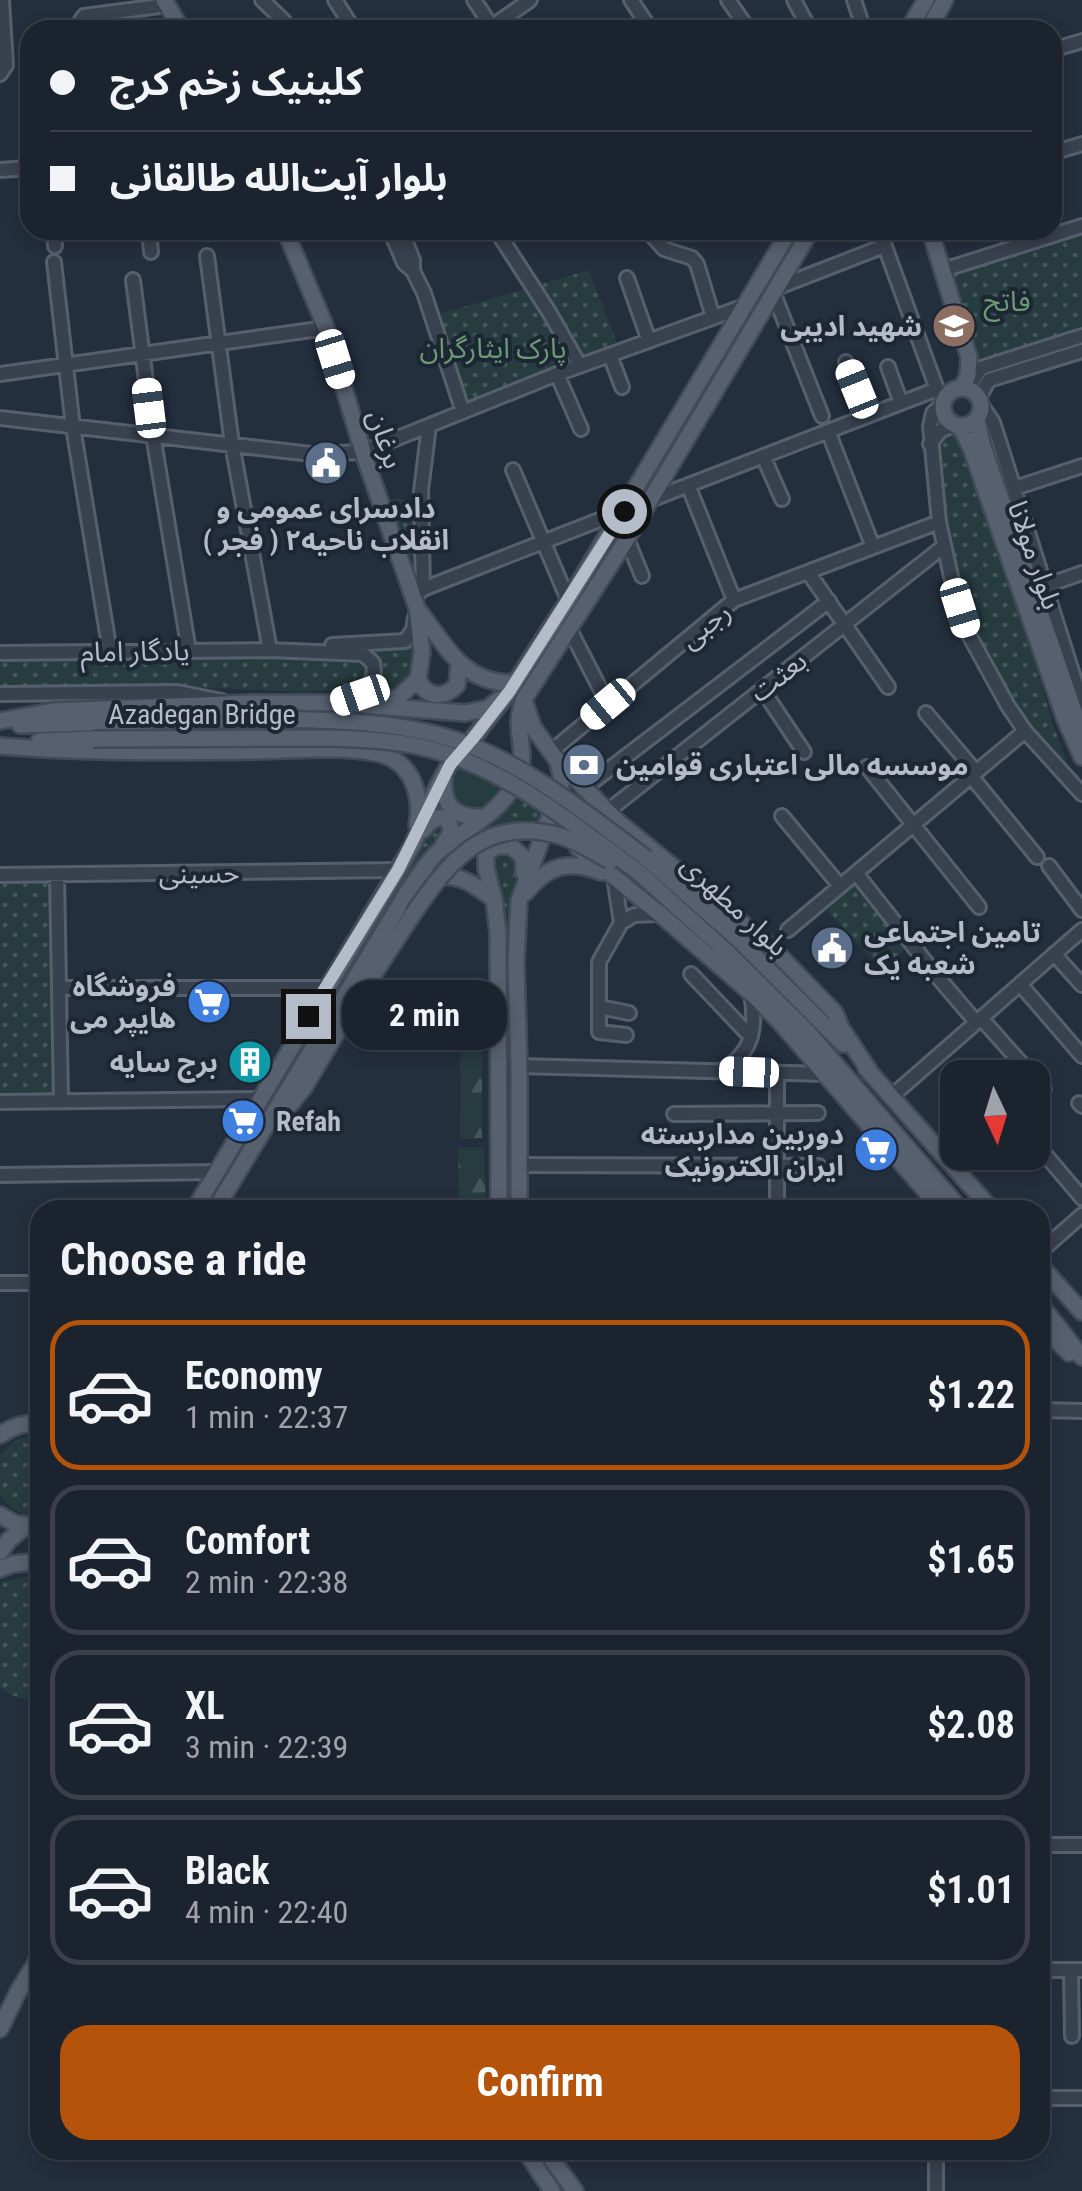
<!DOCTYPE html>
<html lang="en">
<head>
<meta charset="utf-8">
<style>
	:root { --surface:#1b232e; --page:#242b36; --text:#f1f3f6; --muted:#a0a4aa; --line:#39404a; --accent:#b45309 }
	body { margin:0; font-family:"Roboto Condensed","Noto Sans Arabic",sans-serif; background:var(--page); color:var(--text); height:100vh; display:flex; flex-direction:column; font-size:38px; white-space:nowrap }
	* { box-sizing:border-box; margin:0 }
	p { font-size:32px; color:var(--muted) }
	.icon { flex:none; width:55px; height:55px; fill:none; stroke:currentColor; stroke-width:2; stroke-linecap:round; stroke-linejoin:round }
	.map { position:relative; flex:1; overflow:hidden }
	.drawer { position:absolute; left:30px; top:1200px; width:1020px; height:960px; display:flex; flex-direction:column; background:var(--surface); border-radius:30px; box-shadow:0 5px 15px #0003,0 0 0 2px var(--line) }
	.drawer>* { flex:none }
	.hud { position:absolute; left:20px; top:20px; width:1042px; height:220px; border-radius:30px; box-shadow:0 5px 15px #0003,0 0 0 2px var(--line); display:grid; align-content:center; height:220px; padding:0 30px; background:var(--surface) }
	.needle { width:65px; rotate:176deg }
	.fabs { position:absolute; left:940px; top:1060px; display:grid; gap:20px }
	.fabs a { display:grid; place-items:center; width:110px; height:110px; border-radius:20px; background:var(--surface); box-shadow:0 5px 15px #0003,0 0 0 2px var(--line); font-size:50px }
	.end { position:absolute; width:45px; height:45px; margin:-22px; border:12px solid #b4bcc9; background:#111; box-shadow:0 0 0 5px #111 }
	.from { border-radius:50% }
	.bubble { position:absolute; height:70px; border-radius:30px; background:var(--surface); box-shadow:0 5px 15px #0003,0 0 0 2px var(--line); font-size:32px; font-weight:700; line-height:70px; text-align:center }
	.car { position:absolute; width:30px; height:60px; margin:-30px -15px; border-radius:12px; box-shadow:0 0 8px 2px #0007; background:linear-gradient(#fff 24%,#345 0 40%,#fff 0 76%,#345 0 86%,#fff 0) }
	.hud b { display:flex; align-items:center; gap:35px; height:95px; font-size:38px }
	.hud b+b { border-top:2px solid var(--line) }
	.hud i { width:25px; height:25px; background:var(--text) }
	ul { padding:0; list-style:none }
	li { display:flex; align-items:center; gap:30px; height:150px; margin:0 20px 15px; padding:0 10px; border:5px solid var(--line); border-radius:30px }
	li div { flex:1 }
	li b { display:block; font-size:38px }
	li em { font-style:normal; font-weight:700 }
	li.on { border-color:var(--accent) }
	li>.icon { width:90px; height:90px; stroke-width:1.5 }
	h2 { padding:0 30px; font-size:45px; line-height:120px }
	.button { display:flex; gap:20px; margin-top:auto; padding:20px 30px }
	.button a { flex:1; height:115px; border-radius:30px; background:var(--accent); color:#fff; font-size:40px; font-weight:700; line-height:115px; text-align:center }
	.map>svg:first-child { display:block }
</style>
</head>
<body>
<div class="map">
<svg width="1082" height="2191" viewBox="0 0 1082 2191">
	<defs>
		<pattern id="grass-dots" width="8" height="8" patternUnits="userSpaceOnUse" patternTransform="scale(2.5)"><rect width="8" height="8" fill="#263c3f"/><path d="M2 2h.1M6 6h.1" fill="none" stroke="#435659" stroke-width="1.8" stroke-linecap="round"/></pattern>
		<pattern id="forest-firs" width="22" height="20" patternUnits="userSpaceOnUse" patternTransform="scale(2.5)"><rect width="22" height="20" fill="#263c3f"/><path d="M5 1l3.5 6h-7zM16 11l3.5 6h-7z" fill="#435659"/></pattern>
	</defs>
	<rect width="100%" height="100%" fill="#242f3e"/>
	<path fill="url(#grass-dots)" d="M1082 229V328L975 361 945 271Z
		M589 270 620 351 463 412 432 316Z
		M947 431 962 438 1009 574 1053 724 1069 769C1008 707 962 628 947 541 942 508 939 474 936 441Z
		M394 498 417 501 420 577 413 578 385 505Z
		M415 641 413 677 402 687 373 699 370 691 376 681 356 649 400 645Z
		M214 656 366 660 370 673 363 685 351 689 305 692 189 687 0 689V658Z
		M517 796 546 815 542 828 523 826 437 871 429 872 442 857Z
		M444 823V832L388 907 208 1210H201L425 836 431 826Z
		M504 847 519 863 510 933V1058H505L490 854Z
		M852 877 908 947 881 968 822 905Z
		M0 878H53L56 1094 0 1095Z
		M28 1436H40V1515C23 1517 10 1509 0 1496V1455L15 1440Z
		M40 1573V1705L11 1695 0 1688V1586L3 1582Z"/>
	<path fill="url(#forest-firs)" d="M461 990 482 1001V1138L460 1139Z
		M484 1147 486 1210H459L458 1148Z"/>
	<path fill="#263c3f" d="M455 764 507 789 490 809 475 812 457 805 448 783Z"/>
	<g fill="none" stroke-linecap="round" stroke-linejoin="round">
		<defs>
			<path id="minor" d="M262 0 283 20 290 30
				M335 0 354 30
				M474 0 494 30
				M631 0 651 30
				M728 0 749 30
				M794 0 810 30
				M854 0 864 30
				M81 30 80 22 84 16 167 5
				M487 30 530 0
				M1052 50 1082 41
				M0 74 6 65 2 0
				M1052 153 1082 144
				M0 170 30 168
				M54 230 55 246
				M149 230 151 252
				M390 230 404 263 413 271 424 293 463 412
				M401 230 413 260V271
				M496 230 549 312 580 366
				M647 230 664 249 692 258 697 264 713 317
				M879 230 938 392
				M207 256 232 444 270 650
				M54 262 73 427 110 652
				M943 270 1082 226
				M627 278 649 341
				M133 280 153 435 189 651
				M776 288 884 246
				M773 292 822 416
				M610 355 622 387
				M846 362 868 416
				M888 367 901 403
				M0 374 326 328
				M557 374 581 429
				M968 389 981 368 1082 336
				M979 397 989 380 1082 351
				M943 404 933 413 930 426 939 522 952 581 969 635 1008 706 1025 731 1082 794
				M982 406 993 422 1082 703
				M0 418 311 454 363 452 557 374 745 306
				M828 431 873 547
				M930 444 940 431 953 425
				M763 456 782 499
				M513 470 566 595
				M688 485 734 600
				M1015 488 1082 466
				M650 500 932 391 949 393
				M627 539 642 576
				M808 572 888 687
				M1045 586 1082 573
				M423 589 421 491 429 426
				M413 598 423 589 622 511
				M569 628 608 704
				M332 645 405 641 413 630 415 617
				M0 653 270 650 363 654 373 663C378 689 359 695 339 702
				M762 689 804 752
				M0 694 177 692 222 701
				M926 713 976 772
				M553 750 734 600 939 522
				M867 767 979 907
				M971 776 1037 857
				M591 783 829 601
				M613 807 944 546
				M782 816 840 886
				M1049 866 1082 910
				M856 873 936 975 976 1022
				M0 875 398 870
				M57 875 61 1101
				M614 877 621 923 599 962V1032L626 1035
				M621 923 634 915 660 914
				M788 930 1025 731
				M1054 954 1082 985
				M691 974 751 1037
				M1020 984 1082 1056
				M59 988H325
				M600 1007 629 1013
				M981 1018 1044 1089
				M519 1066 826 1074
				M721 1071C753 1053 757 1028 751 993
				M892 1096 1082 930
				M0 1102 259 1099
				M1079 1103 1082 1106
				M674 1114 818 1113
				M1032 1139 1082 1198
				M519 1165 819 1166
				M0 1175 216 1172
				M777 1208V1073
				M1040 1252 1082 1215
				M0 1283H40
				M1040 1410 1082 1411
				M1040 1845H1082
				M1040 1970H1082
				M1071 1970 1072 2036
				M1040 2098H1082
				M936 2150V2191"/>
			<path id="major" d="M164 0 182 30
				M908 30 926 0
				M928 30 945 0
				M285 230 326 328 363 452 417 608 422 653 418 679 400 696 375 707
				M930 230 969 357 968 375 962 388
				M943 407a19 19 0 1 1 38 0a19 19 0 1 1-38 0Z
				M977 419 982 444 1082 734
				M960 426 971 448 1065 719 1082 757
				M419 611C447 647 463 684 514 683
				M418 679C426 698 444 699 457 685L459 663
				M525 703 533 727 556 759 617 821 771 947 835 1013 841 1028 870 1072
				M0 721 53 711 249 703H336L465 713 488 708 498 700
				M20 725 226 719
				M39 741 93 739
				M0 746C84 753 169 752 254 751 289 751 361 743 391 758 415 770 422 801 417 825
				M444 778C442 807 456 818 484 817
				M617 821C598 813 586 817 576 836L578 848 660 914 751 993 780 1022 942 1210
				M423 830C430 822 434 816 445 818 454 826 451 835 444 843
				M646 858 738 939 843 1044
				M637 871 726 951 805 1029 961 1210
				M432 878C460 872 472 884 494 899
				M525 893C547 866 568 859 601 872
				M866 1068 992 1210
				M284 1112 303 1089 349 1012 413 914
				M194 1210 398 870 413 844 437 787 449 765 474 737 509 692 568 601 790 230
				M215 1210 410 888C419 876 427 861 439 851 466 828 505 811 518 776 526 757 519 741 519 722 519 714 522 706 524 699L627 539 811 230
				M499 1210 498 933 494 899 486 868V855L495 846H511L523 857 524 873
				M519 1210V1066L516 962 519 901 561 786V774L558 763
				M1040 1265 1082 1312
				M1040 1304 1082 1357
				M1040 1324 1069 1353
				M0 1435C13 1426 24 1423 40 1423
				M0 1515 16 1524 40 1526
				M0 1552 9 1540 26 1526
				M0 1569 13 1564 40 1561
				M0 2029 18 1992 40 1956
				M525 2150 552 2191
				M545 2150 575 2191"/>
		</defs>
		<use href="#minor" stroke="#565f6c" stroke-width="18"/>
		<use href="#major" stroke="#414a57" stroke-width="20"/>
		<use href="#minor" stroke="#38414e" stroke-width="12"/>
		<use href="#major" stroke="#56606e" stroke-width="15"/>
		<defs>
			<path id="major-bridge" d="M226 719C300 720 378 717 449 738 519 759 588 814 646 858
				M93 739 328 738C366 739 407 741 444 753 515 776 577 827 637 871
				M413 914C451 859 486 815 560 836 578 841 593 852 610 861"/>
		</defs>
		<use href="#major-bridge" stroke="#414a57" stroke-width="20" stroke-linecap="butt"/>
		<use href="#major-bridge" stroke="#56606e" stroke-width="15"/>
	</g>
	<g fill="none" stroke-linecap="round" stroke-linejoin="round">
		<path stroke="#b4bcc9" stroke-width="12" d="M308 1016 398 870 450 765 474 737 509 692 624 511"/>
	</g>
	<defs>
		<symbol id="school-disc" viewBox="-11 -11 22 22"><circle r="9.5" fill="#8d6e63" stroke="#1d2633"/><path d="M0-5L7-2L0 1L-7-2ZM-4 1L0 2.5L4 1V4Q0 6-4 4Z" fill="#fff"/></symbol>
		<symbol id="civic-disc" viewBox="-11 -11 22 22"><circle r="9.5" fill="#5c6f8a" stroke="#1d2633"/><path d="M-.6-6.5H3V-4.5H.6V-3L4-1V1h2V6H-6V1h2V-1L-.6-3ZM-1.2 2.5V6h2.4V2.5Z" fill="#fff"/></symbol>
		<symbol id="bank-disc" viewBox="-11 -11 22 22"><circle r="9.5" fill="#5c6f8a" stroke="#1d2633"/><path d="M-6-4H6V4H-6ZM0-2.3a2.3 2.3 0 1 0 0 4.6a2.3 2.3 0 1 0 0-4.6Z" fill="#fff"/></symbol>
		<symbol id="supermarket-disc" viewBox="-11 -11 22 22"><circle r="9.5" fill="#3f7fe0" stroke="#1d2633"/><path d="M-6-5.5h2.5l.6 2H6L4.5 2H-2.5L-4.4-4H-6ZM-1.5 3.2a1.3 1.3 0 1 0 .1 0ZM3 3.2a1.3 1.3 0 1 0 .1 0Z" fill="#fff"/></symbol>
		<symbol id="building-disc" viewBox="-11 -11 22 22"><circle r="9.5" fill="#0f9aa8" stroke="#1d2633"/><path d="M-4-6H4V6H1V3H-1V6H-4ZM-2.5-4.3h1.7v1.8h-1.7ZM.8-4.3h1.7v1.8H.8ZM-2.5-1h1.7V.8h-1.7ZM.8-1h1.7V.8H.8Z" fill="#fff"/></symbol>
	</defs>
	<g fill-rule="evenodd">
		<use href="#school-disc" x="929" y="301" width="50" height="50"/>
		<use href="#civic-disc" x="301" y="438" width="50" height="50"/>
		<use href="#bank-disc" x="559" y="740" width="50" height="50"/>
		<use href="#civic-disc" x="807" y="923" width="50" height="50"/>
		<use href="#supermarket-disc" x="184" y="977" width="50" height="50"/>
		<use href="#building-disc" x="225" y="1037" width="50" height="50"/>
		<use href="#supermarket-disc" x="218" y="1096" width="50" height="50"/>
		<use href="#supermarket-disc" x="851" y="1125" width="50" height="50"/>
	</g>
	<g text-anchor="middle" stroke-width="8" stroke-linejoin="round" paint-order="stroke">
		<g font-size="28" fill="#6b9a76" stroke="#1d2633">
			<text x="1007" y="311">فاتح</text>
			<text x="493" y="358">پارک ایثارگران</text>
		</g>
		<g font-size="28" font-weight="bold" fill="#b4bcc9" stroke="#1d2633" text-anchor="end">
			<text x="922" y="336">شهید ادیبی</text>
			<text x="326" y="518" text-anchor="middle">دادسرای عمومی و<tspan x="326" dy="32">انقلاب ناحیه۲ ( فجر )</tspan></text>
			<text x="616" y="775" text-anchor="start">موسسه مالی اعتباری قوامین</text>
			<text x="864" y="942" text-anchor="start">تامین اجتماعی<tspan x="864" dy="32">شعبه یک</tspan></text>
			<text x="176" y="996">فروشگاه<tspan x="176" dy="32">هایپر می</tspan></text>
			<text x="218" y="1072">برج سایه</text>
			<text x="276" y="1131" text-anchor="start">Refah</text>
			<text x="844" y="1144">دوربین مداربسته<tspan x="844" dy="32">ایران الکترونیک</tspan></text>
		</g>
		<g font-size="28" fill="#b4bcc9" stroke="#1d2633">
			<text transform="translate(386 439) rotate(72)" y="10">برغان</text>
			<text transform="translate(1035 555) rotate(71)" y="10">بلوار مولانا</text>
			<text transform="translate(705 625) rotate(-39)" y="10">رجبی</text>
			<text transform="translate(135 651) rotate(-1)" y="10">یادگار امام</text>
			<text transform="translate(778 676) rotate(-38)" y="10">بعثت</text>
			<text x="202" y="724">Azadegan Bridge</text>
			<text transform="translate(199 873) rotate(-1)" y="10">حسینی</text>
			<text transform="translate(735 905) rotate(43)" y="10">بلوار مطهری</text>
		</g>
	</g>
</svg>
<div class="fabs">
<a><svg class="needle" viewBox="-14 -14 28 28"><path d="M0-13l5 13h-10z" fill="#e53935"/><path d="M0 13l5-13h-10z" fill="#a0a4aa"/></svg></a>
</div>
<i class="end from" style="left:624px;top:511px"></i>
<i class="end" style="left:308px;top:1016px"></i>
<div class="bubble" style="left:342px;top:980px;width:165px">2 min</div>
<i class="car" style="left:335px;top:359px;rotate:163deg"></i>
<i class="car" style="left:857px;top:389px;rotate:338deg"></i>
<i class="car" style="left:149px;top:408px;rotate:353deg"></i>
<i class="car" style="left:960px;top:608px;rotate:163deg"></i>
<i class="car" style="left:360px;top:695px;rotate:251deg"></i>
<i class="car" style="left:608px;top:704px;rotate:230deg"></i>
<i class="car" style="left:749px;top:1072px;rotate:272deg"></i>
<div class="hud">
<b><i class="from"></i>کلینیک زخم کرج</b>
<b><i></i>بلوار آیت‌الله طالقانی</b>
</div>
<section class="drawer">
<h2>Choose a ride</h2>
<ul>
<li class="on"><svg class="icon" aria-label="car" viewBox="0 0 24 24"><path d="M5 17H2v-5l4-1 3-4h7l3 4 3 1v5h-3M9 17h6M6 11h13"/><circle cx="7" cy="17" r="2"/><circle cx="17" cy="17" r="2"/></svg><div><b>Economy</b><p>1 min · 22:37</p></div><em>$1.22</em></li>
<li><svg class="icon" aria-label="car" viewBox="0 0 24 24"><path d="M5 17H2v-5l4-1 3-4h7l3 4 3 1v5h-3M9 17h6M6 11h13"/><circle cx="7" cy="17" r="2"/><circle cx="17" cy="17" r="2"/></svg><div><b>Comfort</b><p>2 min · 22:38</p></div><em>$1.65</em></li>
<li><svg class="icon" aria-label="car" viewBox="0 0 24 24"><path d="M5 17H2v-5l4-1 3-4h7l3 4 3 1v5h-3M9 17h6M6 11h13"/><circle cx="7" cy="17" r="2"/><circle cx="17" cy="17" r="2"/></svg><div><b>XL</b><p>3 min · 22:39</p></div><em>$2.08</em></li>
<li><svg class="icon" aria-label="car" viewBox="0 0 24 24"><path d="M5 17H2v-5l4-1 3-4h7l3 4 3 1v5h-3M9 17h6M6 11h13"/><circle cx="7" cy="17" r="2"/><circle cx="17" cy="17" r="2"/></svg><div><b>Black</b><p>4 min · 22:40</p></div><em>$1.01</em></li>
</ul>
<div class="button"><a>Confirm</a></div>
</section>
</div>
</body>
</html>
